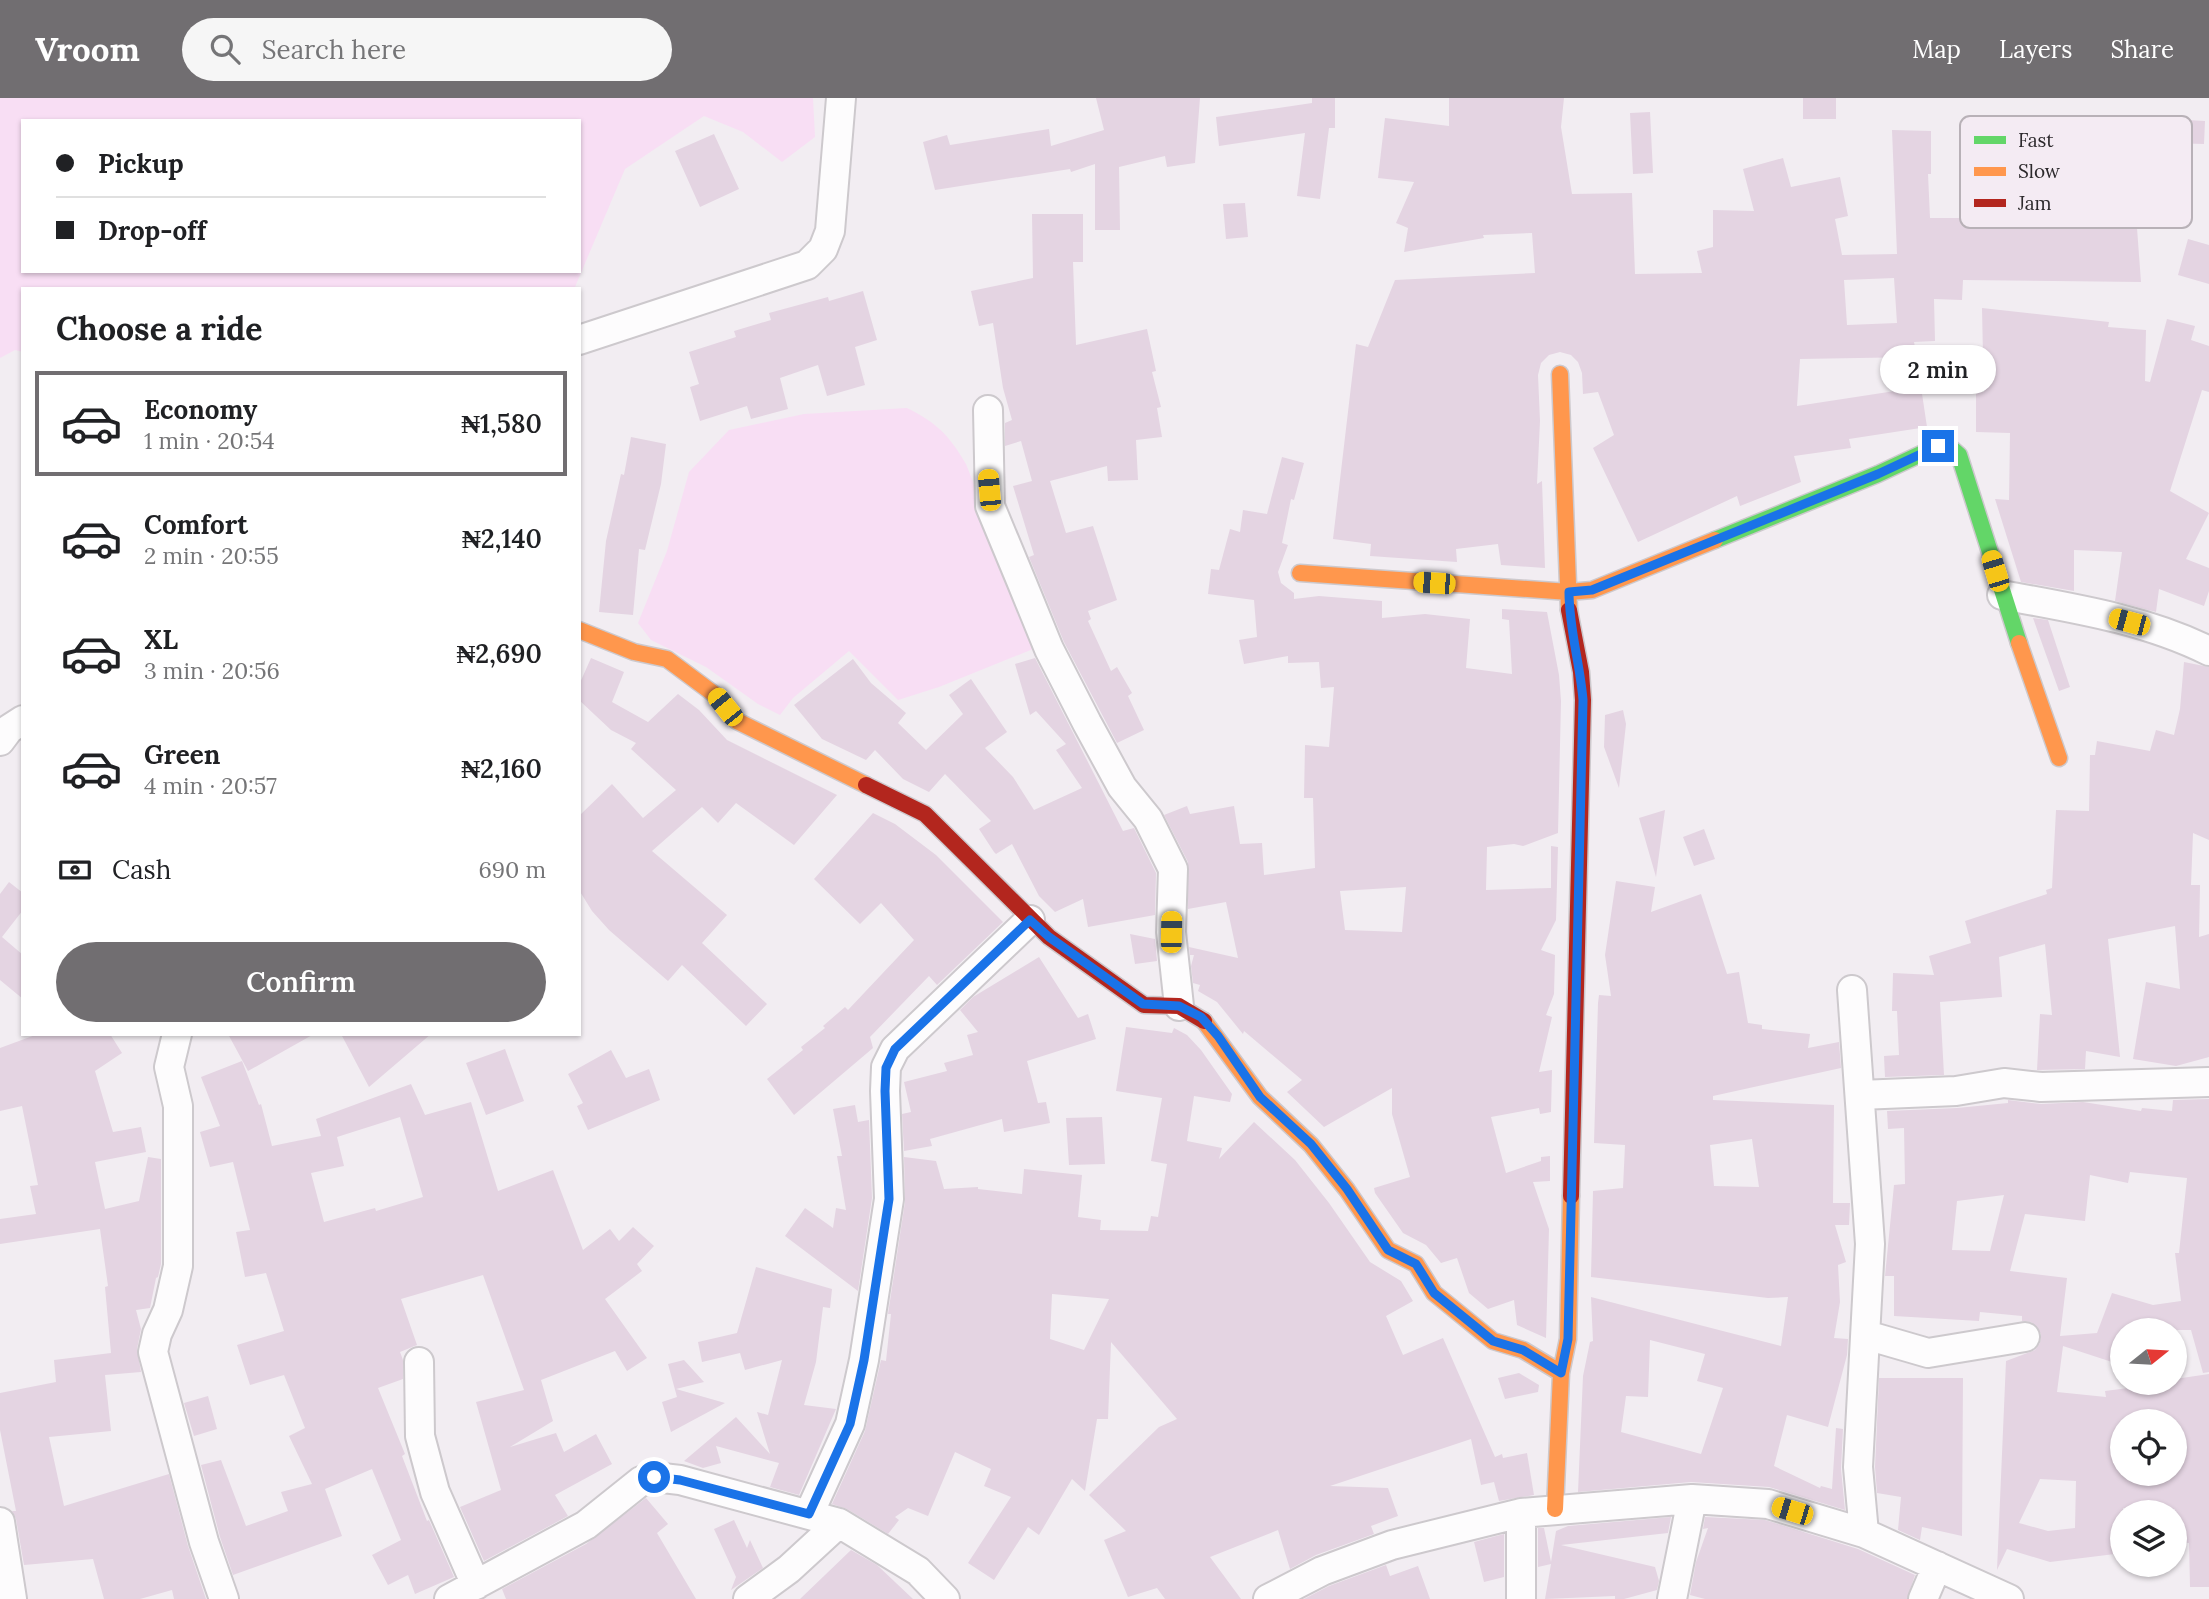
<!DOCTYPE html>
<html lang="en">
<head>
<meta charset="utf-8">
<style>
	:root { --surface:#fff; --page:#f6f6f6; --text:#202124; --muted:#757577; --line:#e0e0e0; --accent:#716e71 }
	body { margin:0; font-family:Lora,serif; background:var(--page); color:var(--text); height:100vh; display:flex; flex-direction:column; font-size:26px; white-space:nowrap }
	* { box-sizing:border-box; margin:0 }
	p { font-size:23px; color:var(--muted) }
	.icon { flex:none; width:38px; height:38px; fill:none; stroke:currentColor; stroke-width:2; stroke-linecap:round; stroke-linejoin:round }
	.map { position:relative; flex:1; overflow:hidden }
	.panel { position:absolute; left:21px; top:189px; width:560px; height:749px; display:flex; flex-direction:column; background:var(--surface); border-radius:0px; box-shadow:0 2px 5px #0004 }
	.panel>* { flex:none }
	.banner { position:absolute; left:21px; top:21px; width:560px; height:154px; border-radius:0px; box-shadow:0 2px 5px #0004; display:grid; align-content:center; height:154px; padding:0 35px; background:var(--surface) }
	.needle { width:46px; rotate:72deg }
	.controls { position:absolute; left:2110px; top:1220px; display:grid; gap:14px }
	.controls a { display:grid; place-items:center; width:77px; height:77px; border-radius:50%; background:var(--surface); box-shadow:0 2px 5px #0004; font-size:35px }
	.end { position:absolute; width:32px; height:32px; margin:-16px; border:9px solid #1a73e8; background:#fff; box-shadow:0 0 0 4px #fff }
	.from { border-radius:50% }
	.bubble { position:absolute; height:49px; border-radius:24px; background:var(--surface); box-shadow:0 2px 5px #0004; font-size:23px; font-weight:600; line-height:49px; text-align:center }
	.car { position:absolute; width:21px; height:42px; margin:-21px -10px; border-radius:9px; box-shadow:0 0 5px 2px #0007; background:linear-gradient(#f5c518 24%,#345 0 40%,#f5c518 0 76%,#345 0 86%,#f5c518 0) }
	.banner b { display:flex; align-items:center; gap:24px; height:66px; font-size:26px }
	.banner b+b { border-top:2px solid var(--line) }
	.banner i { width:18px; height:18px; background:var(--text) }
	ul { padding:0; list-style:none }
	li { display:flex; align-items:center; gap:21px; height:105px; margin:0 14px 10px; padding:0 21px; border:4px solid transparent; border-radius:0px }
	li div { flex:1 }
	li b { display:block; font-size:26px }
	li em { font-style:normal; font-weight:600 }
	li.selected { border-color:var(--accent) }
	li>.icon { width:63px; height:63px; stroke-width:1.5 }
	h2 { padding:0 35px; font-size:32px; line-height:84px }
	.pay { display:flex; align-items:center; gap:18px; height:77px; padding:0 35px; font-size:26px }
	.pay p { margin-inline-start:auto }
	.primary-button { display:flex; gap:14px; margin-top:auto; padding:14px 35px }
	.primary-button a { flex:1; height:80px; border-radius:42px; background:var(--accent); color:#fff; font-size:28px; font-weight:600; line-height:80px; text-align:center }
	header { display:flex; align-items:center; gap:42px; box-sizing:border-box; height:98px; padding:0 35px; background:var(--accent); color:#fff }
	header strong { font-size:33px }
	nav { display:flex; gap:38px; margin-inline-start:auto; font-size:24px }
	.search { width:490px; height:63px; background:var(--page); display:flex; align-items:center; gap:18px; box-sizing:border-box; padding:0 24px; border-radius:38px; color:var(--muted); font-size:26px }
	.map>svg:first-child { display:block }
</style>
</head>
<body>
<header>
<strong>Vroom</strong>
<div class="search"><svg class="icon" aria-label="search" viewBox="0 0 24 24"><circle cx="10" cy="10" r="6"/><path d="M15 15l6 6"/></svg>Search here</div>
<nav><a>Map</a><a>Layers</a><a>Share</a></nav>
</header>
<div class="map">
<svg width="2209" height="1501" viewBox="0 0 2209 1501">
	<rect width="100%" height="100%" fill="#f2edf2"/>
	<path fill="#f8def4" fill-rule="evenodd" d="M0 0H813L815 39 782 64 743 34 704 18 625 71 575 189 571 191H23V254L15 252 0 260ZM23 23H579V173H23Z
		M907 310C937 325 949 337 966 366L1038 549 939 589 898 602 849 553 793 600 780 617 758 606 706 569 651 542 638 525 667 453 689 374 729 332 804 316Z"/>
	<path fill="#e4d4e2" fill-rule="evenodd" d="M1096 0H1200L1195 65 1167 69 1165 58 1119 69 1120 132H1095V66L1071 74 1070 71 935 92 923 44 947 37 950 47 1049 31 1051 48 1104 32Z
		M1312 0H1335V30H1329L1320 101 1297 98 1305 35 1219 48 1216 19 1312 5Z
		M1449 0H1564L1561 29 1572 96 1632 95 1635 176 1702 175 1697 153 1713 149V112L1754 113 1743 71 1783 60 1791 89 1840 79 1848 118 1835 121 1842 157 1897 156 1892 32 1931 33V76H1928L1930 120H1969L1974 35 2015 38 2013 72 2069 71 2066 31 2127 26 2131 66 2128 130H2137L2141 184 1963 182 1962 202 1934 201 1935 243 1914 244 1917 259 1800 261 1797 308 1921 289 1927 329 1849 341 1851 350 1794 358 1801 384 1740 408 1737 398 1638 444 1593 350 1614 337 1598 294 1583 296 1582 275 1578 264 1571 257 1560 254 1549 257 1541 265 1538 277 1540 323 1537 386 1542 383 1545 470 1501 467 1498 446 1456 451 1457 464 1370 458 1371 446 1333 441 1356 246 1368 249 1395 182 1535 175 1532 135 1483 137 1484 140 1404 154 1408 130 1396 125 1414 84 1378 80 1385 20 1449 28ZM1894 180 1897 225 1847 227 1844 182Z
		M1803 0H1836V21H1803Z
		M1650 14 1653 75 1633 76 1630 15Z
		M2168 21 2205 23 2204 46 2168 45Z
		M714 36 739 91 700 109 675 53Z
		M1245 105 1248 139 1226 141 1223 106Z
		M1032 116H1083V164H1073L1076 247 1147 231 1156 273 1152 274 1161 309 1157 310 1162 339 1136 342 1138 382 1108 383 1107 368 1050 383 1066 435 1093 428 1117 502 1088 513 1091 521 1088 523 1111 573 1117 569 1132 595 1128 598 1144 632 1117 645 1064 544 1029 459 1034 457 1013 388 1032 383 1021 343 1005 348V325L1012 322 1003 290 993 225 979 228 971 193 1033 180Z
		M2188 141 2209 147V186L2178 177Z
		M863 193 877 242 855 249 865 287 827 298 818 267 780 280 788 311 751 321 747 308 700 323 690 289 699 286 689 254 736 239 734 233 771 222 769 215 828 199 829 203Z
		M1982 210 2109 224 2108 229 2146 232 2145 283 2150 284 2167 221 2195 228 2191 242 2209 248V294L2202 292 2170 393 2209 415 2186 461 2209 470V493L2204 508 2159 491 2156 514 2115 503 2122 454 2074 452V493L2021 484 1995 401 2009 402 2010 335 1976 334V294H1984V280L1991 279 1990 258H1983Z
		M631 339 666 346 661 386 645 452 639 451 633 517 599 514 606 443 621 376 624 377Z
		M1282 359 1304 365 1294 402 1291 401 1282 445 1288 447 1278 474 1281 485 1294 495V501L1319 498 1382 503V520L1425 516 1470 521 1466 570 1512 576 1509 522 1502 521V511L1547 514 1559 577 1561 603 1558 735 1523 748 1514 746 1487 749 1486 792 1551 790V748L1558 749 1556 822 1541 852 1555 857 1554 896 1546 917 1552 919 1539 974 1552 972 1551 1014 1540 1016 1539 1010 1491 1019 1506 1075 1541 1063V1059L1550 1058V1083L1533 1084 1549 1131 1546 1240 1517 1227 1514 1202 1488 1211 1469 1195 1457 1160 1441 1165 1426 1147 1403 1135 1375 1095 1374 1090 1410 1079 1392 1016V990L1324 1029 1287 994 1302 982 1244 933 1243 936 1217 904 1198 893 1200 887 1193 885 1191 868 1194 857H1190L1189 849 1238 860 1226 804 1188 811V764L1164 717 1187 708 1190 716 1234 708 1240 746 1262 745 1264 777 1315 770 1313 700H1304L1305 647 1329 649 1334 589 1321 590 1319 564 1288 565V558L1244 566 1239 542 1257 539 1254 502 1208 496 1211 471 1219 472 1230 431 1240 434 1243 412 1267 416ZM1406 789 1402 834 1345 832 1340 793Z
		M2033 520 2048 522 2070 589 2059 593Z
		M591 560 624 574 612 604 648 624 678 596 699 612 727 642 837 697 794 747 736 705 718 725 702 709 652 753 727 817 702 845 767 906 746 928 682 867 668 883 609 832 592 813 579 792V718L612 686 643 720 676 692 631 651 636 645 611 632 579 602V587Z
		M1035 560 1123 733 1134 730 1156 775 1155 817 1088 829 1083 801 1055 814 1039 798 1012 746 996 756 994 754 979 731 991 723 945 676 929 694 903 681 875 652 866 662 822 641 794 607 853 561 871 585 906 615 898 625 926 652 963 616 949 597 971 581 1007 634 985 650 1013 679 1034 712 1082 690 1056 652 1066 646 1036 613 1030 617 1015 566Z
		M2184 564 2209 569V742L2193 735 2191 787H2200L2199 839 2209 836V959L2176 968 2133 961 2146 884 2180 891 2175 828 2108 841 2120 959 2086 953 2085 971 2037 972 2040 916 2052 917 2045 846 1999 859 2002 899 1940 904 1944 977 1885 979 1884 958 1899 957 1897 913H1892L1893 875 1934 877 1929 858 1971 845 1965 823 2047 796 2046 792 2052 790 2056 712 2089 713 2090 657H2095L2097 643 2150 653 2156 632 2174 637 2180 611Z
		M1623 612 1626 626 1619 690 1604 649 1605 617Z
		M1665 712 1656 779 1639 720Z
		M873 715 895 726 936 757 1003 824 937 887 929 878 870 939 873 950 794 1017 767 981 803 952 801 949 825 930 823 928 845 909 848 912 914 842 881 805 860 826 814 781Z
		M1704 731 1715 761 1694 768 1683 739Z
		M1616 783 1655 789 1651 814 1701 796 1727 876 1739 874 1748 925 1762 927V931L1810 936 1808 950 1839 944 1841 970 1713 998V1002L1834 1007 1833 1105H1850L1849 1127H1835L1846 1164 1838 1167 1840 1204 1834 1240 1848 1241 1847 1257 1828 1329 1787 1317 1774 1368 1820 1390 1821 1388 1832 1391 1836 1330 1843 1331 1841 1371 1845 1412 1769 1389 1691 1384 1578 1394 1583 1278 1590 1244 1593 1243 1591 1199 1781 1248 1788 1199 1768 1200 1591 1179 1593 1093 1623 1090 1625 1047 1594 1045 1598 905 1599 897 1611 898 1605 857ZM1752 1041 1759 1089 1714 1088 1710 1047ZM1650 1242 1705 1256 1697 1283 1723 1290 1701 1356 1621 1334 1626 1298 1648 1299Z
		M9 784 23 795V812L2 839 23 857V901L0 882V796Z
		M1130 836 1155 841 1157 863 1135 866Z
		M1039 859 1078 920 1088 916 1096 941 1027 963 1038 1005 1046 1004 1050 1025 1004 1034 1002 1021 930 1041 932 1048 904 1053 902 1016 911 1014 904 984 947 973 944 965 973 957 967 937 978 934 960 912 973 899Z
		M1126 929 1172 935 1174 930 1187 937 1201 952 1232 996 1230 1004 1194 998 1187 1043 1222 1050 1219 1061 1254 1024 1295 1062 1329 1105 1370 1164 1401 1183 1413 1203 1386 1218 1403 1257 1443 1240 1495 1359 1502 1356 1503 1360 1527 1355 1534 1397 1499 1403 1494 1384 1481 1387 1471 1341 1330 1388 1388 1390 1398 1418 1371 1428 1374 1436 1316 1457 1290 1471 1278 1432 1210 1459 1241 1501H1165L1157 1490 1128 1499 1104 1442 1126 1433 1089 1397 1159 1329 1177 1321 1111 1244 1108 1321H1097L1085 1393 1072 1381 1039 1437 1028 1429 994 1482 968 1465 1011 1399 984 1388 991 1371 955 1354 928 1418 908 1410 895 1419 899 1422 888 1436 847 1411 832 1406 865 1333 881 1262 886 1263 891 1216H888L905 1104 904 1059 936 1063 944 1091 978 1089V1091L1022 1096 1024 1071 1082 1077 1078 1119 1101 1122 1100 1132 1148 1133 1151 1118 1158 1119 1167 1066 1151 1063 1162 1000 1116 993ZM1052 1196 1109 1201 1084 1252 1050 1241Z
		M38 936H110L122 955 95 973 113 1034 141 1029 146 1054 95 1064 105 1111 139 1103 148 1059 161 1061V1166L158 1179 156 1180 150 1210 136 1212 141 1231 137 1251 141 1274 105 1277 111 1333 49 1339 64 1408 169 1376 188 1448 206 1501H174L172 1492 140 1501H104L93 1461 24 1467 16 1421 12 1413H16L0 1332V1295L56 1284 54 1262 111 1255 105 1189 108 1188 100 1131 0 1146V1121L36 1116 30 1088 38 1087 22 1008 0 1013V950Z
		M228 936H314L248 973Z
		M341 936H431L369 989Z
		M505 951 524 1003 486 1017 466 965Z
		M611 952 626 980 649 971 660 1002 588 1032 577 1008 583 1005 568 976Z
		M242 963 259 1007 261 1006 272 1048 321 1038 316 1021 411 986 425 1017 471 1004 498 1093 553 1072 583 1152 610 1131 619 1143 633 1129 654 1148 637 1166 642 1173 605 1201 647 1260 627 1273 615 1253 541 1282 553 1323 510 1349 556 1335 564 1354 596 1336 612 1366 555 1397 568 1418 484 1463 460 1409 501 1392 476 1304 524 1292 483 1177 401 1201 417 1247 400 1254 403 1262V1281L378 1290 405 1356 402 1358 427 1423 429 1422 454 1479 415 1496 408 1477 388 1487 372 1457 401 1442 372 1371 325 1391 342 1438 233 1477 220 1439 201 1367 221 1362 246 1428 288 1413 281 1394 312 1386 289 1338 305 1330 284 1277 250 1287 237 1247 284 1233 266 1175 245 1179 236 1134 250 1132 233 1064 210 1069 200 1034 220 1028 201 979ZM400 1019 423 1099 376 1113 375 1110 324 1124 311 1075 344 1068 337 1039Z
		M2209 1001V1274L2203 1275 2191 1232H2123L2112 1264 2063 1248 2057 1294 2106 1299 2105 1293 2175 1284V1281L2209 1276V1489H2190L2189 1445 2175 1444V1411L2123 1410V1455L2050 1464 2007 1451 1997 1472 2006 1263 2035 1252 2040 1245 2041 1236 2031 1224 2022 1223V1218L1980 1214 1979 1223 1894 1218V1178H1885L1894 1087 1905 1086 1904 1030 1888 1031 1887 1013 1957 1010 2008 1005V1002L2041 1006 2083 1004 2141 1013 2142 1010 2172 1013 2173 1002ZM2130 1074 2187 1080 2179 1155H2175L2181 1203 2153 1207 2112 1195 2097 1235 2060 1238 2067 1180 2010 1173 2025 1116 2085 1123 2090 1077 2128 1085ZM2004 1097 1990 1153 1952 1152 1957 1103ZM2123 1323H2175V1376H2123ZM2040 1381 2076 1383 2075 1430 2048 1433 2019 1425Z
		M855 1007 858 1024 869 1022 872 1100 858 1193 785 1138 805 1110 833 1130 836 1110 846 1112 837 1058H842L833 1011Z
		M1102 1019 1105 1066 1069 1067 1066 1020Z
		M756 1169 832 1191 830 1210 823 1209 816 1264 804 1307 836 1311 799 1397 770 1389 779 1365 716 1348 721 1365 703 1370 684 1363 736 1319 770 1356 757 1314 768 1317 782 1262 745 1272 740 1255 702 1264 698 1244 737 1235Z
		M684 1262 704 1284 676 1291 725 1305 671 1334 662 1304 677 1299 668 1266Z
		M1519 1275 1539 1287 1538 1294 1505 1301 1498 1280Z
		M1879 1280H1963L1962 1438 1922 1429 1920 1442 1898 1432 1901 1399 1877 1395 1875 1369Z
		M208 1298 217 1331 194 1338 184 1305Z
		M646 1400 668 1426 657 1435 696 1501H506L502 1491 586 1446Z
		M1671 1419 1668 1435 1561 1447 1655 1469 1659 1483 1657 1492 1624 1501H1615V1498L1545 1501 1551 1466 1538 1469V1430H1544L1551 1464 1556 1433 1568 1428Z
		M1705 1419 1765 1422 1858 1451 1915 1477 1907 1501H1705L1690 1497 1696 1464 1708 1430 1703 1431Z
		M734 1422 747 1450 750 1442 763 1470 731 1492 736 1479 714 1431Z
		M1504 1436V1479L1484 1484 1474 1444Z
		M851 1452 877 1467 913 1501H800Z
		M1386 1467 1390 1478 1418 1468 1430 1501H1304L1329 1488Z"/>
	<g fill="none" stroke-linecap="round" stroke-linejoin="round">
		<defs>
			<path id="street" d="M579 242 807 167 823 151 830 133 841 0
				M988 312 990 408 1022 485 1049 551 1087 625 1122 689 1148 721 1173 771 1171 834 1179 908
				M2002 497C2072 510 2145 521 2209 553
				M0 643 9 631 23 622
				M1852 892 1870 1146 1858 1369 1864 1435
				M177 936 169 969 178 1008V1168L168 1212 157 1236 153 1254 204 1444 224 1501
				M1860 997 1956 993 2004 985 2041 989 2209 984
				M1866 1237 1928 1255 2025 1239
				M419 1264 420 1338 435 1394 476 1487
				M809 1416 850 1326 864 1262 889 1101 885 993 886 969 895 951 1030 822
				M0 1424 12 1501
				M449 1501 586 1427 641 1383 654 1379 680 1382 839 1425 918 1473 945 1501
				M748 1501 789 1471 839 1425
				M1268 1501 1322 1473 1392 1447 1521 1415 1692 1401 1768 1406 1864 1435 2009 1501
				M1521 1501V1415
				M1672 1501 1692 1401
				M1923 1501 1937 1468"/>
			<path id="fast" d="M1715 442 1878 376 1938 348 1950 349 1959 357 2019 545"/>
			<path id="slow" d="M1560 276 1569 512
				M1300 475 1569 494 1592 492 1715 442
				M579 532 634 554 667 561 714 596 737 623 866 687
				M2019 545 2059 660
				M1204 923 1260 999 1311 1047 1347 1092 1388 1152 1416 1166 1434 1195 1493 1243 1523 1252 1561 1275
				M1555 1411 1561 1275 1568 1241 1571 1098"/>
			<path id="jam" d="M1569 512 1581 574 1583 602 1571 1098
				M866 687 925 716 1049 839 1144 907 1179 908 1204 923"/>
		</defs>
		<use href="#street" stroke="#cdc9cd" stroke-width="32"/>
		<use href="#fast" stroke="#cdc9cd" stroke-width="19"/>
		<use href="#slow" stroke="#cdc9cd" stroke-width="19"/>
		<use href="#jam" stroke="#cdc9cd" stroke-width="19"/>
		<use href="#street" stroke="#fdfcfd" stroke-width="28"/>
		<use href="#fast" stroke="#63d668" stroke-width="16"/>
		<use href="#slow" stroke="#ff974d" stroke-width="16"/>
		<use href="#jam" stroke="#b3261e" stroke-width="16"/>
	</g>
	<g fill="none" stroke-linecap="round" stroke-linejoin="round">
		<path stroke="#1a73e8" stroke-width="9" d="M654 1379 680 1382 809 1416 850 1326 864 1262 889 1101 885 993 886 970 895 951 1030 822 1049 839 1143 906 1179 908 1201 919 1218 938 1260 999 1311 1046 1347 1091 1388 1152 1416 1166 1434 1195 1493 1243 1523 1252 1561 1275 1568 1241 1583 602C1580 565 1569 531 1569 494L1592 492 1878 376 1938 348"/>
	</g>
	<rect x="1960" y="18" width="232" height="112" rx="10" fill="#f4ebf3" stroke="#b8b1b7" stroke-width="2"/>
	<rect x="1974" y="38" width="32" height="8" fill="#63d668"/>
	<rect x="1974" y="69" width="32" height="9" fill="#ff974d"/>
	<rect x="1974" y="101" width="32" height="8" fill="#b3261e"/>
	<g font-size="19" fill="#2c292c">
		<text x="2018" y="49">Fast</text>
		<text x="2018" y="80">Slow</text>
		<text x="2018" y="112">Jam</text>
	</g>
</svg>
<div class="controls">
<a><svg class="needle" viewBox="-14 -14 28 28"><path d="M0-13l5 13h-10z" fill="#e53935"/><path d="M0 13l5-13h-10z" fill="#757577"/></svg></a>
<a><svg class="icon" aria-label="locate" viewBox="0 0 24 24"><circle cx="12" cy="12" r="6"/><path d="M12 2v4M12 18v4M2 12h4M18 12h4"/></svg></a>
<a><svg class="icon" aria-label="layers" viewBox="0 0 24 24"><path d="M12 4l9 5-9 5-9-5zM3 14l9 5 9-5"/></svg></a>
</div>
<i class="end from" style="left:654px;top:1379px"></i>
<i class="end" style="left:1938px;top:348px"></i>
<div class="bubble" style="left:1880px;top:247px;width:116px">2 min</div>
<i class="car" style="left:989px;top:392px;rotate:355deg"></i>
<i class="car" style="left:1995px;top:473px;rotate:343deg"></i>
<i class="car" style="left:1434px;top:485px;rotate:274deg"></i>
<i class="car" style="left:2129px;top:524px;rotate:285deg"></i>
<i class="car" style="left:725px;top:609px;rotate:321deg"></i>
<i class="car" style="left:1171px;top:834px;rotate:1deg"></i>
<i class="car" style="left:1792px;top:1413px;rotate:287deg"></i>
<div class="banner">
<b><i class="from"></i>Pickup</b>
<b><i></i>Drop-off</b>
</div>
<section class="panel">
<h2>Choose a ride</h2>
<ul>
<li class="selected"><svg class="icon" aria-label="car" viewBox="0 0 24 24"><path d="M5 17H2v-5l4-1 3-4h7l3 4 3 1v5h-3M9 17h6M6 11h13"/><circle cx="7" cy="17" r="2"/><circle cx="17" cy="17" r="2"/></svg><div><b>Economy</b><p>1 min · 20:54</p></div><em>₦1,580</em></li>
<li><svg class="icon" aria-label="car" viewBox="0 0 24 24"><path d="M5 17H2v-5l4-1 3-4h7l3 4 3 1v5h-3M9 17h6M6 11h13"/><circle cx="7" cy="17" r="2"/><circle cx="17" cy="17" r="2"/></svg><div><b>Comfort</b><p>2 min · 20:55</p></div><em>₦2,140</em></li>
<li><svg class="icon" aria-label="car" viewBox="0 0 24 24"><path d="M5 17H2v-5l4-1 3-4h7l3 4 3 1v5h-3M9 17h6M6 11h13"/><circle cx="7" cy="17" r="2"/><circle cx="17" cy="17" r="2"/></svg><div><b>XL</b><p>3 min · 20:56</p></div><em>₦2,690</em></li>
<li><svg class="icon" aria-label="car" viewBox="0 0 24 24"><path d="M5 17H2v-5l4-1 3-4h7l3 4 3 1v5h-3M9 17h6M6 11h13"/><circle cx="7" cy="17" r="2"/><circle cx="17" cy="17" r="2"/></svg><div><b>Green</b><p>4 min · 20:57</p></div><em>₦2,160</em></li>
</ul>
<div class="pay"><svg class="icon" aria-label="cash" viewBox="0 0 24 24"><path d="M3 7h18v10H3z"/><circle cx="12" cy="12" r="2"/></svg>Cash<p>690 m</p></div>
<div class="primary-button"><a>Confirm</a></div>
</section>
</div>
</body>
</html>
